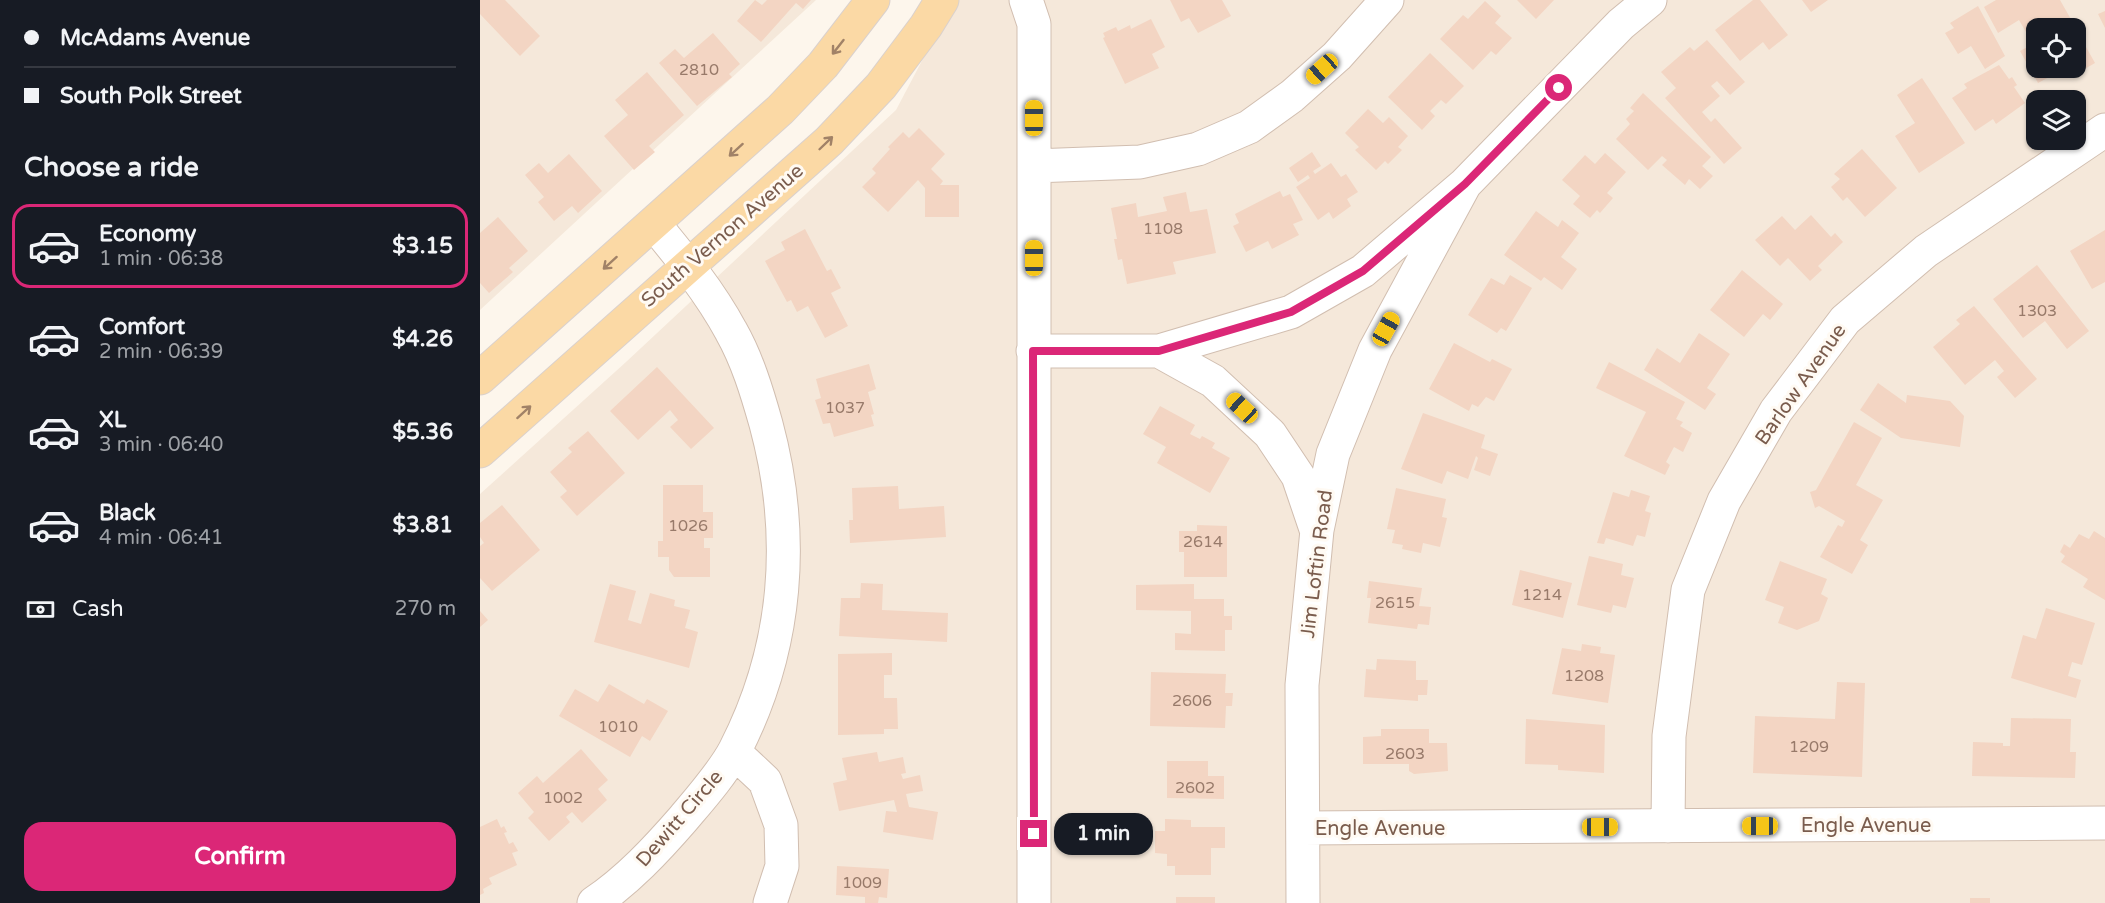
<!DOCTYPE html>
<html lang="en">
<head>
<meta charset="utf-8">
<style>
	:root { --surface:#171b24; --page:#242831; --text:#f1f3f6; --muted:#9ea1a6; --line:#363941; --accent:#db2777 }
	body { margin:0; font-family:"Varela Round",sans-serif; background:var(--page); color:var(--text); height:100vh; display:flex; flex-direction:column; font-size:22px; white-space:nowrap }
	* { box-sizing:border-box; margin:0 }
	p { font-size:20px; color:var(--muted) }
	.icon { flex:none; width:33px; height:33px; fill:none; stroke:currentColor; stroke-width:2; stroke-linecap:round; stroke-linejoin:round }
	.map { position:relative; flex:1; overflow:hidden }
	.sheet { display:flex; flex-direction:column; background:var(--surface); width:480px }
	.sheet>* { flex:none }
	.guide { display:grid; align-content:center; height:132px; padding:0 24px; background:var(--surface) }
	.buttons { position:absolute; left:1546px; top:18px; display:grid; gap:12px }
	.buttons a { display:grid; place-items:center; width:60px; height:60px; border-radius:12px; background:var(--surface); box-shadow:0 2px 4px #0004; font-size:30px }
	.end { position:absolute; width:27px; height:27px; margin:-14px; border:8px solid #db2777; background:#fff; box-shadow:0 0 0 3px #fff }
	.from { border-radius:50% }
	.bubble { position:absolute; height:42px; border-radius:18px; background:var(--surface); box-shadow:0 2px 4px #0004; font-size:20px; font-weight:700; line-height:42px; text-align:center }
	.car { position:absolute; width:18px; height:36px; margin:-18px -9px; border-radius:8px; box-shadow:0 0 4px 2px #0007; background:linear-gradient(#f5c518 24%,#345 0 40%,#f5c518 0 76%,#345 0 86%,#f5c518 0) }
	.guide b { display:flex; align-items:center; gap:21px; height:57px; font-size:22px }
	.guide b+b { border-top:2px solid var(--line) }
	.guide i { width:15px; height:15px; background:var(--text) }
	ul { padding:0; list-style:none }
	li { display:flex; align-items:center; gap:18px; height:84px; margin:0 12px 9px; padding:0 12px; border:3px solid transparent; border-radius:18px }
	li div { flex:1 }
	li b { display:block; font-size:22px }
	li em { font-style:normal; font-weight:700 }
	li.active { border-color:var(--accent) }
	li>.icon { width:54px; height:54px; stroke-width:1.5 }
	h2 { padding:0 24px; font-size:27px; line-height:72px }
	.pay { display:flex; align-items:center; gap:15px; height:66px; padding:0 24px; font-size:22px }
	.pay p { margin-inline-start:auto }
	.primary-button { display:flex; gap:12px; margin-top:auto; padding:12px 24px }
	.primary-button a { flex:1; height:69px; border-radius:18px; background:var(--accent); color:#fff; font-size:24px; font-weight:700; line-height:69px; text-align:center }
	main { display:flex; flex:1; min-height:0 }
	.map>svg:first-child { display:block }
</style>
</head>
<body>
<main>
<section class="sheet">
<div class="guide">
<b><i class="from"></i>McAdams Avenue</b>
<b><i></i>South Polk Street</b>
</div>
<h2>Choose a ride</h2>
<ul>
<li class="active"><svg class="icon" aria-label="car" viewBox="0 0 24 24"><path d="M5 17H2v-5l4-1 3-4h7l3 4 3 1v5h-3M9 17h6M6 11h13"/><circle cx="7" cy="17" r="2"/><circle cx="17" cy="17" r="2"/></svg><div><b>Economy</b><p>1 min · 06:38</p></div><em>$3.15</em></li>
<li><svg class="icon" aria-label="car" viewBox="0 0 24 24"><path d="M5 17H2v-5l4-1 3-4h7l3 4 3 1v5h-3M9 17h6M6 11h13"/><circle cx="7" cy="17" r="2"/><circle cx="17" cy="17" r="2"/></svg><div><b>Comfort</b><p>2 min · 06:39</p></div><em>$4.26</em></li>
<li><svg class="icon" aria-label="car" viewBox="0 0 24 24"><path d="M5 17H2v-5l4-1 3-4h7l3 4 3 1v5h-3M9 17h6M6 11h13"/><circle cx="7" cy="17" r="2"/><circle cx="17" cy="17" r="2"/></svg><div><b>XL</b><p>3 min · 06:40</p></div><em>$5.36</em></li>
<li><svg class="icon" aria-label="car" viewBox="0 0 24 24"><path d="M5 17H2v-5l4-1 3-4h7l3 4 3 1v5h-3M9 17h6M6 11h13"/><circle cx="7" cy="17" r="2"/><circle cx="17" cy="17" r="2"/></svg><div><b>Black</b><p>4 min · 06:41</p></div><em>$3.81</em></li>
</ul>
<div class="pay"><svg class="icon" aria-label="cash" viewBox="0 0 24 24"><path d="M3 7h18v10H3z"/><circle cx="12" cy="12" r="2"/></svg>Cash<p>270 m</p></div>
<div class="primary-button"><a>Confirm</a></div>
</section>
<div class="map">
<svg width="1625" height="903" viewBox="0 0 1625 903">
	<rect width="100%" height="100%" fill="#fdf6ec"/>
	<path fill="#f5e8da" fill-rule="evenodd" d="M0 0H336L0 310Z
		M474 0H1625V903H0V494L146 362 416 110ZM1557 28H1596V68H1557ZM1557 100H1596V140H1557Z"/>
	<path fill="#f3d5c3" d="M0 0H25L60 36 40 56 0 14Z
		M275 0 282 5 287 0H331L323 9 316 3 281 42 257 21Z
		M690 0H742L751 16 718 33 709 18 701 22Z
		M1037 0H1074L1056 19Z
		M1273 0H1280L1308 35 1289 50 1283 42 1260 61 1235 30Z
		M1322 0H1348L1331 12Z
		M1516 0H1580L1596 28H1557V68H1596V29L1615 63 1589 78 1587 73 1577 78 1575 74 1558 83 1540 51 1553 44 1539 20 1518 33 1504 7Z
		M1005 1 1021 16 1015 23 1032 38 1016 55 1011 51 993 70 960 39 983 15 988 19Z
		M1498 6 1525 56 1505 69 1491 46 1478 54 1465 33 1474 28 1470 23Z
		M1625 11V28L1618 14Z
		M671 19 685 47 672 54 679 68 645 84 623 38 625 37 623 33 636 27 638 31 650 25 651 29Z
		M233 33 260 64 249 74 252 77 217 106 179 63 195 49 204 58Z
		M1227 40 1265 82 1250 95 1237 81 1231 86 1240 96 1222 112 1231 122 1235 118 1262 148 1244 164 1185 98 1196 88 1181 72 1210 47 1214 51Z
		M950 53 984 86 966 104 961 100 950 111 955 116 942 130 908 97Z
		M1519 65 1529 79 1532 77 1537 85 1534 87 1545 103 1516 124 1513 119 1495 131 1472 98 1487 88 1484 84Z
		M167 72 204 115 169 146 175 152 154 170 124 136 148 115 135 100Z
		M1442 78 1485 143 1439 173 1415 136 1435 123 1417 95Z
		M1163 93 1231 157 1222 166 1233 176 1220 189 1209 179 1205 185 1182 165 1187 160 1182 156 1168 170 1136 139 1150 124 1146 119 1154 111 1150 108Z
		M888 109 903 123 909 117 928 136 918 147 922 150 908 164 905 161 896 170 875 150 879 147 865 133Z
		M439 128 465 154 451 169 463 181 460 185H479V217H445V188L438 180 408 212 382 187 396 173 392 169 410 149 408 147 423 132 429 138Z
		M1382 149 1417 188 1385 217 1367 197 1363 201 1351 187 1360 179 1354 174Z
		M832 152 841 166 833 171 835 174 851 163 861 177 866 174 878 192 867 199 871 206 853 219 849 212 838 220 816 187 830 178 828 175 818 182 809 168Z
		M1125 153 1146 172 1127 193 1133 198 1120 213 1117 210 1110 218 1093 204 1100 196 1082 180 1105 155 1115 164Z
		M89 154 122 191 98 213 92 206 74 221 58 202 64 197 45 175 59 163 68 173Z
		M800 191 803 197 810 194 823 220 813 224 819 235 792 249 788 241 766 252 753 226 759 223 755 214Z
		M706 192 710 212 727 209 736 253 693 262 696 274 647 284 642 259 638 260 634 239H637L631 208 656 203 658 217 687 211 683 197Z
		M1056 211 1078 227 1082 220 1099 233 1081 257 1097 269 1082 290 1064 277 1061 281 1024 255Z
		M1331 215 1351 237 1355 233 1363 242 1338 266 1342 270 1330 281 1308 258 1300 266 1275 240 1302 216 1315 230Z
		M18 217 48 251 29 268 33 272 9 293 0 283V233Z
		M325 229 347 271 351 269 361 288 351 293 368 326 345 338 328 306 317 312 311 300 307 302 285 261 305 250 301 242Z
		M1625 230V282L1612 289 1590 251Z
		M1557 265 1609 331 1587 349 1565 321 1543 338 1513 299Z
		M1262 270 1303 304 1290 320 1283 314 1264 337 1230 310Z
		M1030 275 1052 288 1026 331 1021 328 1017 333 988 315 1011 278 1024 285Z
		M1494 306 1557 379 1535 398 1517 377 1524 371 1515 360 1485 385 1453 347 1480 324 1476 320Z
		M1219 333 1250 354 1227 388 1236 394 1225 410 1164 370 1177 348 1200 363Z
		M974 343 1010 362 1012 359 1032 369 1014 401 1006 397 998 407 992 404 989 411 949 389Z
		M1129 362 1205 402 1196 419 1203 422 1200 426 1212 433 1203 452 1194 447 1186 462 1190 465 1185 475 1144 456 1166 412 1116 388Z
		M389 364 396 389 388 392 394 414 391 415 394 426 354 437 350 423 343 424 335 400 341 398 336 379Z
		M177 367 234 428 211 449 190 427 198 420 190 410 158 440 130 411Z
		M1398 383 1426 403 1427 395 1470 401 1484 416 1480 447 1421 438 1380 410Z
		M680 406 715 425 710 434 720 439 722 436 735 443 732 448 750 458 730 493 677 463 686 447 663 434Z
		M943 413 1005 435 1001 448 1018 454 1010 476 994 470 998 458 996 456 988 479 967 471 962 484 921 469Z
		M1374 422 1402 438 1376 485 1403 500 1380 540 1388 545 1372 574 1340 557 1358 525 1362 527 1365 521 1339 506 1335 508 1330 492 1336 490Z
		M108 431 145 473 97 516 80 497 87 491 70 472 92 452 88 448Z
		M183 485H223V512H233V538H224V548H230V577H194L189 570V557H178V541H183Z
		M418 486 419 509 464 506 466 537 370 543 369 520H373L372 488Z
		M916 488 966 499 962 517 967 518 960 547 943 543 941 553 922 549 923 545 912 543 915 530 907 529Z
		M1151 490 1170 496 1165 511 1171 513 1165 537 1157 535 1153 546 1126 538 1124 544 1117 543 1133 492 1149 497Z
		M22 505 60 550 12 591 0 578V546L4 543 0 537V523Z
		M717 525 747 526V577H704V552H699V531H717Z
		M1614 531 1625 538V600L1603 587 1608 579 1581 562 1585 556 1580 552 1584 544 1590 548 1599 534 1609 539Z
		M1109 556 1143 564 1141 575 1154 578 1146 608 1133 605 1131 613 1097 605Z
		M1300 561 1347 579 1341 594 1348 598 1339 621 1317 630 1298 623 1304 607 1285 600Z
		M1040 570 1092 583 1083 618 1032 605Z
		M889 581 942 588 939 606 951 607 949 625 938 624 937 629 888 623 891 598H887Z
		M381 583 403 584 402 610 468 613 467 642 359 636 361 598H380Z
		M130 584 156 591 148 620 161 624 170 593 195 600 194 606 210 610 205 628 218 632 209 668 114 642Z
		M714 584V599H744V616H752V630H745V651L695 650V633L711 634V611L656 610V585Z
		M1566 608 1615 623 1602 665 1592 662 1588 676 1601 680 1596 698 1531 678 1543 635 1556 639Z
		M0 611 8 620 0 627Z
		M1102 644 1121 647 1120 653 1135 655 1128 703 1072 694 1082 648 1101 651Z
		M412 653V675H404V698H417L418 729H404V734L358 735V654Z
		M897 659 936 661V680H948L947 695H938V701L884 697 886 669 896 670Z
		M671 672 746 674 745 693H753L752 706H746L745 728 670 726Z
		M1357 682 1385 683 1382 777 1273 773 1275 716 1355 719Z
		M129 684 164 704 167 699 188 711 170 741 162 736 150 757 79 716 95 689 118 702Z
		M1531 718 1591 719 1590 752H1596L1595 778 1492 776 1493 742 1523 743V746H1530Z
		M1046 719 1125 725 1124 773 1078 770V765L1045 764Z
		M901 729H949V743H967L968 771 934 774 929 771V764H883V737L901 736Z
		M101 749 128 780 118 789 127 800 102 823 92 812 86 817 90 822 69 841 48 818 54 812 38 793 57 776 63 783Z
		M397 752 399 762 423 757 426 773 421 774 423 779 440 775 443 791 426 794 429 807 458 812 453 840 403 832 406 811 417 812 414 800 359 811 353 783 367 780 362 758Z
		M687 761H728V776H744V799L687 798Z
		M17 819 21 828 24 826 27 832 24 833 29 844 33 842 38 851 32 853 37 865 9 878 12 884 3 889 4 893 0 895V827Z
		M685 819 711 820V827H745V848H731V875H695V866H687V854L675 853V831H685Z
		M357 866 409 869 407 898 399 897 398 903H385V897L356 895Z
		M696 897H735V903H696Z
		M1490 898H1510V903H1490Z"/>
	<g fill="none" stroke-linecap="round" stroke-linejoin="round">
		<defs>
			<path id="minor" d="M546 0 554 24V903
				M554 166 660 162 718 149 769 127 812 96 857 56 907 0
				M553 351H679L811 312 883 271 985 184 1141 24 1170 0
				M679 351 733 381 790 434 818 476 836 529
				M254 752 285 781 301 825 302 866 290 903
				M1188 826 1189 736 1208 590 1244 501 1296 411 1365 320 1446 251 1625 130
				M823 828 1625 823
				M114 903C148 880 176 850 203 819 219 800 243 773 255 750 308 647 316 535 286 424 277 392 267 359 251 331 230 292 202 258 174 224
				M823 903 822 685 837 530 853 454 895 350 985 184"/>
			<path id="major" d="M0 378 300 110 343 65 393 0
				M0 451 349 141 401 86 446 26 462 0"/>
		</defs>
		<use href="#minor" stroke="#d1beb0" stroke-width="35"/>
		<use href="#major" stroke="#dad1cd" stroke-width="35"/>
		<use href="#minor" stroke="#fff" stroke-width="33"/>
		<use href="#major" stroke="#fbd9a5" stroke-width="33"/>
	</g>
	<defs><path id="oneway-shaft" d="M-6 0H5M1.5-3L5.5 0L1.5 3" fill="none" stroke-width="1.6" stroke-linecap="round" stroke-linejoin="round" transform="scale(1.5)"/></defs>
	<g stroke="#a18267">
		<use href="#oneway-shaft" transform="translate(358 47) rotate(128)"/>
		<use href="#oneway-shaft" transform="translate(346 143) rotate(-44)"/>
		<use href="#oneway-shaft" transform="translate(256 150) rotate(138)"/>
		<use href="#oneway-shaft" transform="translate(130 263) rotate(138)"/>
		<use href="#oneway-shaft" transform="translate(44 412) rotate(-42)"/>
	</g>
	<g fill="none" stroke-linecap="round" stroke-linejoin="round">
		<path stroke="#db2777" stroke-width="8" d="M554 834 553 351H679L811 312 883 271 985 184 1079 88"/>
	</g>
	<g text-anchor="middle" stroke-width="6" stroke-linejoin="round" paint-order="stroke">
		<g font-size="16" fill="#987a6a">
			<text x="219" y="75">2810</text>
			<text x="683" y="234">1108</text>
			<text x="1557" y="316">1303</text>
			<text x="365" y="413">1037</text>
			<text x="208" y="531">1026</text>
			<text x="723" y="547">2614</text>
			<text x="1062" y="600">1214</text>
			<text x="915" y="608">2615</text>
			<text x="1104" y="681">1208</text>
			<text x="712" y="706">2606</text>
			<text x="138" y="732">1010</text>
			<text x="1329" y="752">1209</text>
			<text x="925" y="759">2603</text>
			<text x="715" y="793">2602</text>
			<text x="83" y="803">1002</text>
			<text x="382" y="888">1009</text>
		</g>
		<g font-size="20" fill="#7a5c4d" stroke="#fffaf3">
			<text transform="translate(242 235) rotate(-41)" y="7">South Vernon Avenue</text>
			<text transform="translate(1320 384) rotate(-55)" y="7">Barlow Avenue</text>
			<text transform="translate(836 564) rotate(-83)" y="7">Jim Loftin Road</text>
			<text transform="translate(199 818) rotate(-49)" y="7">Dewitt Circle</text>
			<text x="1386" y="832">Engle Avenue</text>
			<text x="900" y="835">Engle Avenue</text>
		</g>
	</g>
</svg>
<div class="buttons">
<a><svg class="icon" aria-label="locate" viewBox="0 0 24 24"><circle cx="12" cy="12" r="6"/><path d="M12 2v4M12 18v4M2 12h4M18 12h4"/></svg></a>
<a><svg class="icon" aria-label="layers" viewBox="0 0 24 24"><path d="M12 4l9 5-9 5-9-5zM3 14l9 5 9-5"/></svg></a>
</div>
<i class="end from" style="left:1079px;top:88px"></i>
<i class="end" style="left:554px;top:834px"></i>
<div class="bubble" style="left:574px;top:813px;width:99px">1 min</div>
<i class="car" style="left:842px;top:69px;rotate:228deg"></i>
<i class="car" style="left:554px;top:118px;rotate:0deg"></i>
<i class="car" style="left:554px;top:258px;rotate:0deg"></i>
<i class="car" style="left:906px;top:329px;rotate:29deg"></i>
<i class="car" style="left:762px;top:408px;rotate:313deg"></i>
<i class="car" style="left:1280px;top:826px;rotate:270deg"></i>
<i class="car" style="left:1120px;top:827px;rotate:90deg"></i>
</div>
</main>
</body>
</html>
